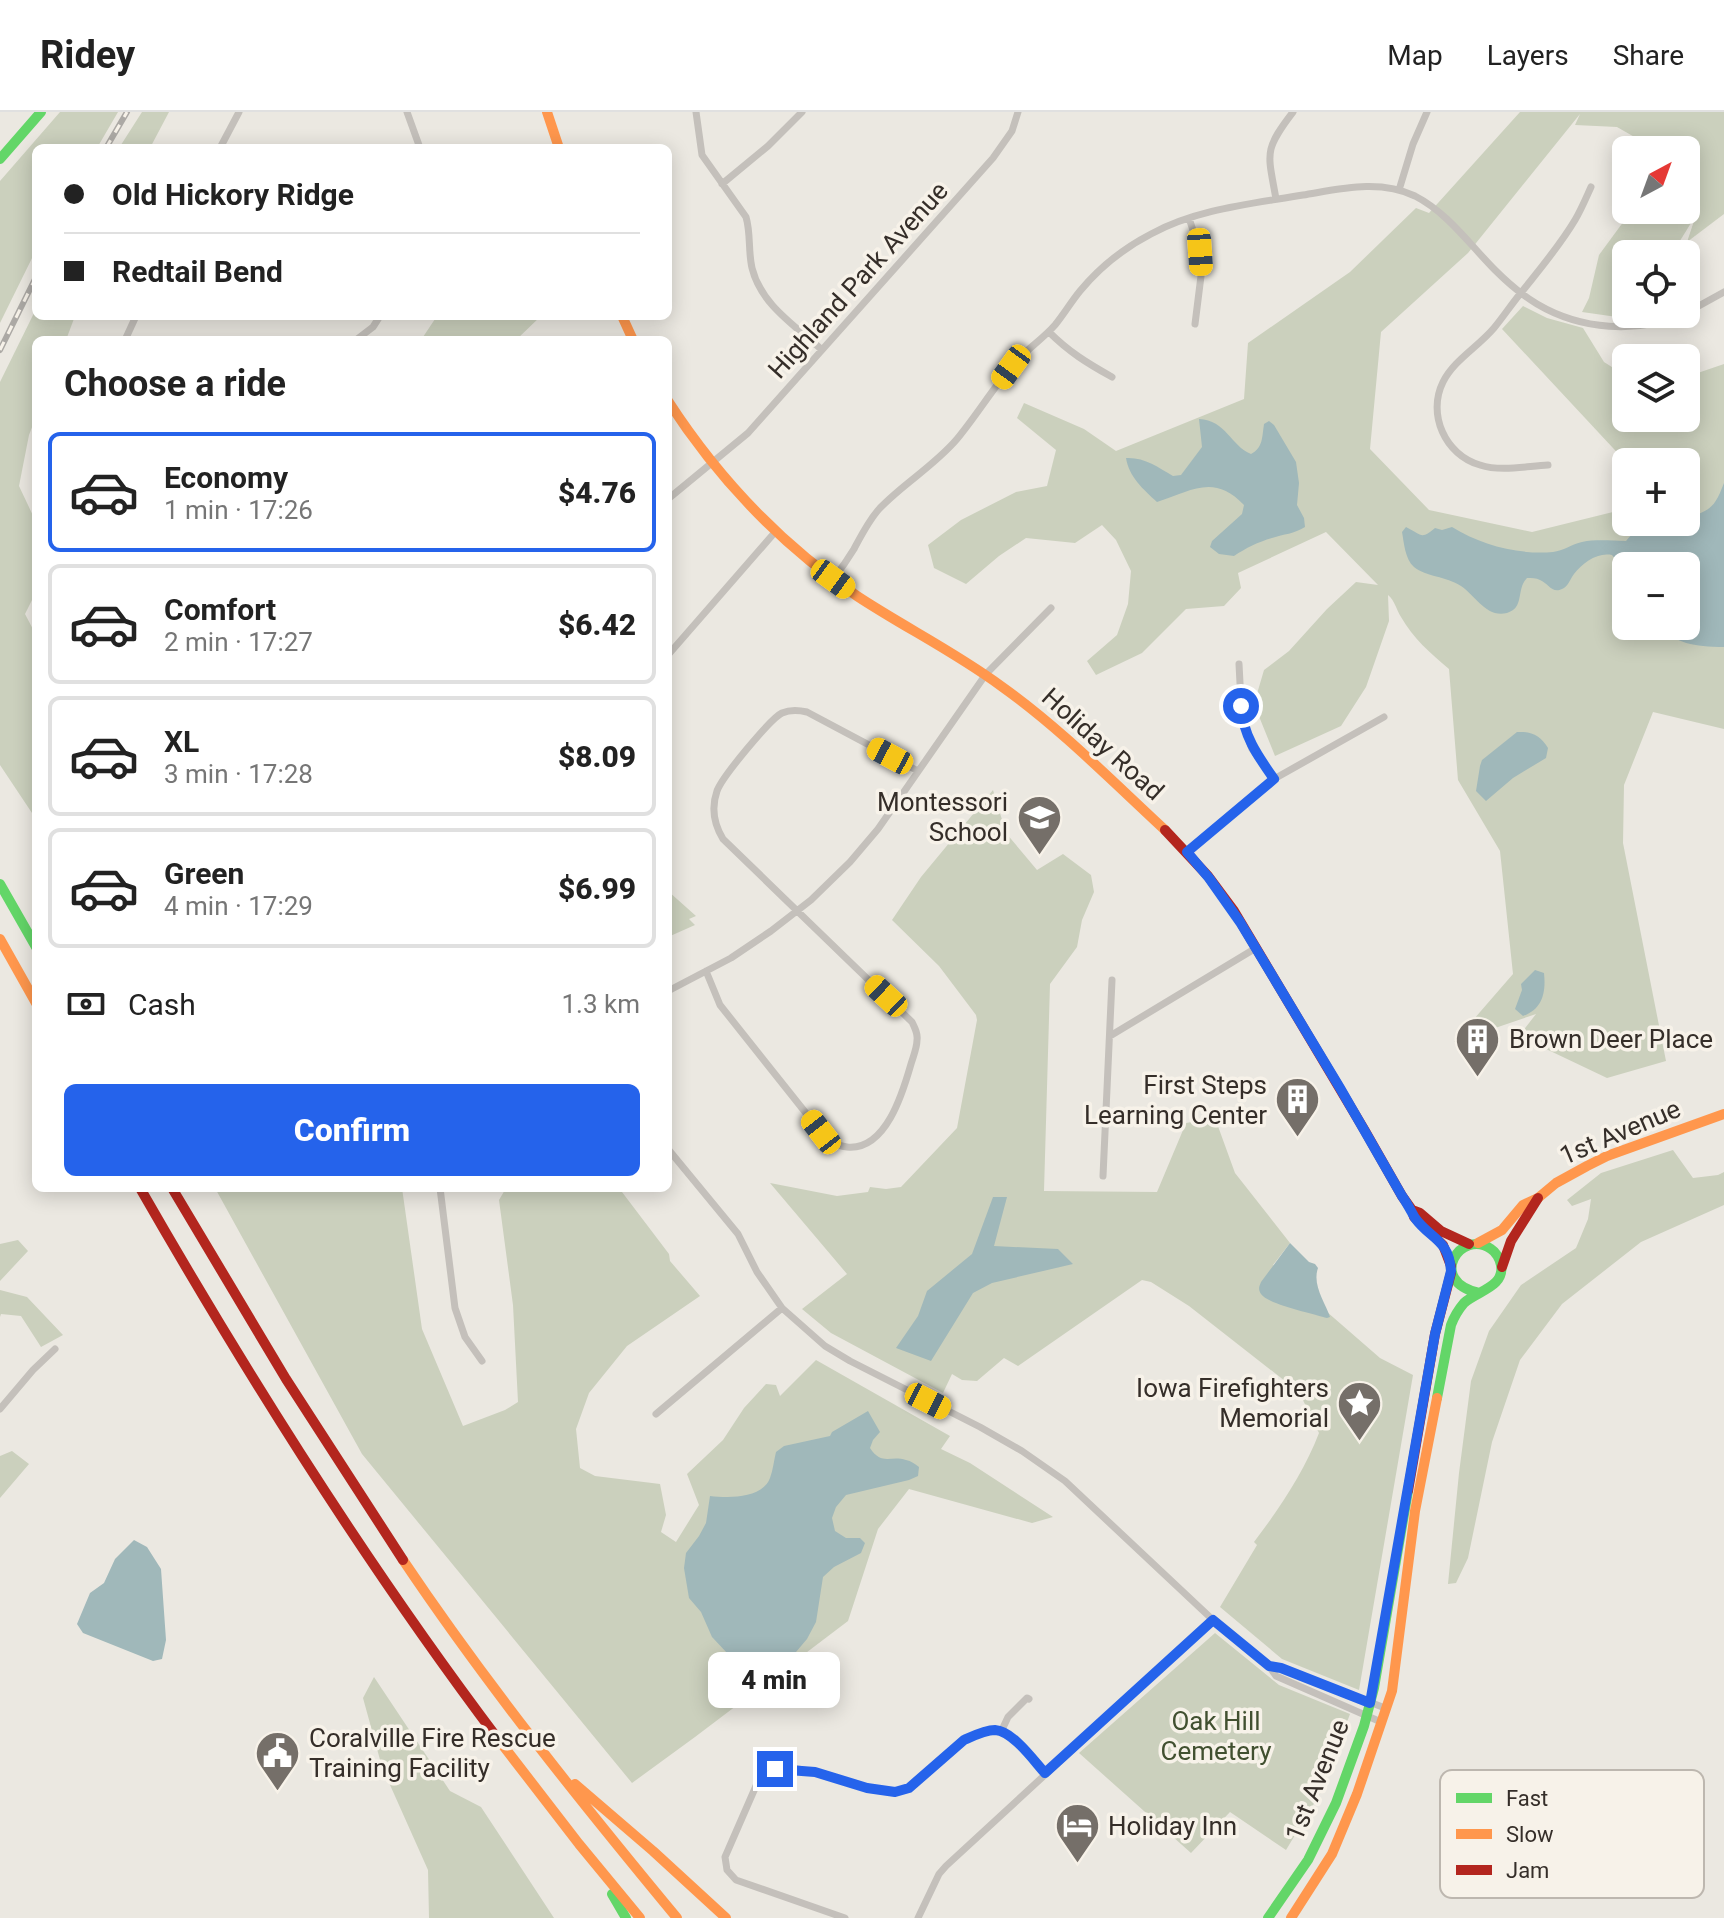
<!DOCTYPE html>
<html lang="en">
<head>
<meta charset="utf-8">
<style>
	:root { --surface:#fff; --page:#f2f2f2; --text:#222; --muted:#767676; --line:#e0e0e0; --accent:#2563eb }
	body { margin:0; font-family:Roboto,sans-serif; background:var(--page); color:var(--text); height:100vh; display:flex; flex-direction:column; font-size:30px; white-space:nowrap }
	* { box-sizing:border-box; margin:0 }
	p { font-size:26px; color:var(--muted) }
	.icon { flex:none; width:44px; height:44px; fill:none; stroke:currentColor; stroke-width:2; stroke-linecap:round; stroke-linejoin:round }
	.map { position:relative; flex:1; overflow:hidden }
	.drawer { position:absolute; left:32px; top:224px; width:640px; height:856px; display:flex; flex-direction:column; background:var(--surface); border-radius:12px; box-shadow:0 4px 20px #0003 }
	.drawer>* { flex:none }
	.top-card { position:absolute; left:32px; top:32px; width:640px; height:176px; border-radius:12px; box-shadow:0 4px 20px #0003; display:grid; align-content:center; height:176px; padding:0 32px; background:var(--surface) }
	.needle { width:52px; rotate:41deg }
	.fabs { position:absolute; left:1612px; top:24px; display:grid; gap:16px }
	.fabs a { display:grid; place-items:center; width:88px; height:88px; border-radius:12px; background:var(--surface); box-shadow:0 4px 20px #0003; font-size:40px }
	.end { position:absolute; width:36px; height:36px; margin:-18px; border:10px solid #2563eb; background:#fff; box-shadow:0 0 0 4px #fff }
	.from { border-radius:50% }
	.bubble { position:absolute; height:56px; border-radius:12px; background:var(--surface); box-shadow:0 4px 20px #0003; font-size:26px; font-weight:800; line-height:56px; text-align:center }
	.car { position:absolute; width:24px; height:48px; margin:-24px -12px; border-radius:10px; box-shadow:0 0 6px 2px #0007; background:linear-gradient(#f5c518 24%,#345 0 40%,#f5c518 0 76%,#345 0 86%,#f5c518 0) }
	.top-card b { display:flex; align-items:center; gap:28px; height:76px; font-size:30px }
	.top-card b+b { border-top:2px solid var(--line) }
	.top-card i { width:20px; height:20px; background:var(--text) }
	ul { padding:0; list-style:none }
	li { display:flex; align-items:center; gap:24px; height:120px; margin:0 16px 12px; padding:0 16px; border:4px solid var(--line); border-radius:12px }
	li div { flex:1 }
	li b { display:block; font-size:30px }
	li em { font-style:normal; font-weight:800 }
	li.current { border-color:var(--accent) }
	li>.icon { width:72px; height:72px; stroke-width:1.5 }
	h2 { padding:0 32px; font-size:36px; line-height:96px }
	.pay { display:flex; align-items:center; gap:20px; height:88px; padding:0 32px; font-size:30px }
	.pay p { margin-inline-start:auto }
	.cta { display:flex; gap:16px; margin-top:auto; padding:16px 32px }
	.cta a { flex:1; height:92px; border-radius:12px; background:var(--accent); color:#fff; font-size:32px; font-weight:800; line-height:92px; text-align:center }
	header { display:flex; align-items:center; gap:48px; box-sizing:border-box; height:112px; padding:0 40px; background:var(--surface); border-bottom:2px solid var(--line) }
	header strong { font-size:38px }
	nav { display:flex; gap:44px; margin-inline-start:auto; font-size:28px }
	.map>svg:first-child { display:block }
</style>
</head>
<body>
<header>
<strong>Ridey</strong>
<nav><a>Map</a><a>Layers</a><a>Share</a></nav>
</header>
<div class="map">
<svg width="1724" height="1806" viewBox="0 0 1724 1806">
	<rect width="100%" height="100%" fill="#ebe8e1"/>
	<path fill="#cbd0bd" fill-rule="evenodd" d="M60 0H118L97 36H36V138L0 211V69Z
		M142 0H169L150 36H119Z
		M1520 0H1724V102L1687 130 1696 103 1678 132 1680 142H1626V202H1650L1617 205 1582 200 1589 186 1599 143 1632 98H1686V38H1640L1638 27 1617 15 1575 13 1580 2 1468 141 1381 220 1370 337 1429 398 1532 420 1617 399 1626 391V410H1686V350H1626L1502 217 1523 194 1547 206 1583 216 1604 250 1626 264V306H1686V265L1724 252V617L1653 600 1624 673 1623 731 1666 949 1607 966 1519 924 1536 902 1454 930 1513 862 1500 739 1458 668 1449 557C1430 541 1413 526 1401 505 1396 497 1395 489 1388 483L1389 509 1366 575 1341 614 1275 644 1254 592 1264 558 1289 539 1327 497 1356 470 1378 473 1326 420 1238 461 1241 476 1224 494 1186 497 1142 541 1096 563 1087 549 1117 523 1128 492 1131 459 1116 428 1102 413 1075 431 1026 426 999 444 966 472 934 456 928 433 961 408 1016 380 1047 374 1056 338 1017 306 1024 291 1084 317 1116 339 1244 287 1248 231 1350 160 1416 96 1429 101ZM1626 454H1686V514H1626Z
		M36 197V204H75L66 228H36V305L29 323 19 374 36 410V480L25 502 36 523V707L0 653V270Z
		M437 204H541L516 228H421Z
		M993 678 1006 721 1037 758 1063 742 1091 763 1094 780 1082 808 1077 835 1050 872 1044 1079 1157 1080 1186 1011 1215 1006 1235 1061 1290 1131 1273 1153 1380 1246 1413 1263 1359 1578 1282 1547 1220 1495 1257 1433 1254 1430C1279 1397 1304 1360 1319 1321L1299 1280 1189 1194 1151 1170 1142 1168 1018 1254 1004 1246 977 1269 962 1268 952 1262 943 1281 831 1221 802 1197 847 1162 770 1071 837 1084 868 1080 870 1075 886 1077 901 1075 957 1016 977 908 976 903 939 854 892 808 921 765Z
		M668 779 696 804 689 807 695 813 668 825Z
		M1673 1038 1693 1066 1718 1063 1724 1060V1093L1641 1130 1562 1192 1520 1248 1492 1330 1468 1446 1456 1471 1448 1472 1459 1361 1471 1269 1489 1219 1521 1173 1576 1136 1588 1107 1591 1087 1572 1094 1567 1088 1601 1061Z
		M215 1076H266L269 1080 275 1076H402L422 1217 463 1314 505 1298 518 1290 513 1193 499 1088 506 1076H615L622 1080 669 1142 670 1149 700 1184 627 1234 589 1281 576 1317 580 1356 595 1364 660 1372 666 1403 661 1420 676 1430 699 1393 687 1362 723 1328 744 1296 766 1272 776 1273 780 1284 816 1248 950 1324 941 1337 970 1351 1053 1405 1032 1411 909 1377 878 1417 848 1509 695 1625 632 1671 362 1342Z
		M18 1128 28 1139 0 1169V1132Z
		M0 1178 27 1185 63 1223 41 1235 21 1204 1 1202 0 1205Z
		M12 1339 29 1352 0 1386V1344Z
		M1215 1521 1279 1573 1350 1602 1321 1680 1286 1738 1230 1700 1191 1741 1079 1641Z
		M374 1565 450 1679 481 1695 554 1806H429L428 1758 382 1655 363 1586Z"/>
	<path fill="#a0b8ba" d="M1199 307C1226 308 1231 334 1251 342 1263 336 1262 325 1264 312L1269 309 1274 313 1296 350 1299 371 1297 393 1304 406 1305 415C1294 422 1284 422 1272 426 1258 430 1246 436 1234 444L1219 442 1210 435 1212 429 1242 402 1244 393C1214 361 1191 379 1157 390 1143 377 1129 365 1126 346 1144 345 1158 355 1173 364L1181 363 1202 335Z
		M1724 371V535C1693 535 1678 531 1653 514H1686V454H1626V486L1616 448 1612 443C1597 440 1583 451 1574 462 1570 467 1568 475 1562 477 1552 482 1548 471 1540 468 1536 466 1532 466 1527 466 1516 477 1525 496 1507 501 1486 506 1476 484 1461 474 1446 464 1426 465 1414 455 1405 447 1404 431 1402 420L1406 415C1422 423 1421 428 1435 416L1442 418 1452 415C1481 433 1518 443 1553 440 1563 439 1572 432 1582 430 1597 427 1611 429 1626 429L1632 422 1635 410H1686V407C1711 397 1714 397 1724 371Z
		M1517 620C1531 619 1541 624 1548 636L1546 646 1513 666 1486 689 1476 679 1480 654 1482 648Z
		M1535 858 1544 861C1546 880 1543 897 1523 904L1515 897 1522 878 1521 872Z
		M993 1085H1007L994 1134 1058 1137 1073 1152 992 1171 973 1181 931 1249 896 1236 918 1204 927 1179 972 1142Z
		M1290 1131 1309 1150 1315 1152 1318 1156C1312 1173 1325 1190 1330 1205L1327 1206C1314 1202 1267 1192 1261 1182 1258 1177 1259 1175 1261 1170Z
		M868 1299 880 1320 873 1328 870 1336C882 1354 890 1343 906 1348 911 1349 915 1352 919 1355L918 1364 909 1368 846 1383 836 1395 832 1406 835 1419 846 1426H860L865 1431 861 1441 834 1455 823 1465 816 1510 807 1527 796 1540 784 1551 768 1558H756L739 1551 728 1542 712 1525 701 1500 689 1486 684 1456 686 1441 699 1424 706 1411 710 1384C729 1386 762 1387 770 1366 773 1358 774 1348 776 1340L784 1334 830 1324 832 1320Z
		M134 1428 147 1435 161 1457 166 1528 162 1547 153 1549 83 1521 77 1512 90 1481 104 1471 115 1447Z"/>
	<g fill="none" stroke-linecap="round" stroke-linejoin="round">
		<path stroke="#c4c0bb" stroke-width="7" d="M407 0 420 36
			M696 0 702 43 746 105C751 122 748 139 752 156 761 193 796 214 822 238
			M220 36 239 0
			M722 72 768 34 802 0
			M1399 78 1413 32 1427 0
			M1276 87C1268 41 1263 39 1293 0
			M1189 106 1200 140 1202 156 1195 212
			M1686 201 1724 180
			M1049 220C1069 240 1087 251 1112 265
			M125 228 136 204
			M356 228 373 215 380 204
			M1548 353C1527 354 1501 360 1480 353 1445 343 1427 302 1443 270 1454 248 1478 235 1494 216 1503 205 1511 193 1520 182 1539 158 1559 135 1575 108 1581 98 1586 86 1591 75
			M668 387 748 321 993 46 1012 19 1018 0
			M833 467C841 457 848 447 854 437 862 422 869 408 880 396 904 371 934 354 957 327 976 304 992 278 1011 255 1024 239 1042 228 1055 213 1064 202 1071 190 1080 179 1099 156 1124 136 1151 122 1197 97 1251 92 1303 83 1340 77 1379 67 1415 84 1448 101 1470 133 1495 158 1508 171 1522 183 1537 192 1581 218 1637 222 1683 202
			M668 543 776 419
			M1239 552 1242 609 1252 637 1274 667
			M1187 740 1274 667 1384 605
			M706 859 720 893 821 1020C829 1027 836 1034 847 1035 886 1039 903 980 911 952 913 945 917 936 917 928 918 922 915 916 912 910L723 727C714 712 711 696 717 679 722 665 770 607 782 601 791 597 799 598 807 600L918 659
			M668 879 731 846 771 819 811 788 850 750 878 717 986 562 1051 496
			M1110 924 1256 836
			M668 1037 738 1122 757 1160 782 1196 825 1234 850 1249 980 1315 1022 1339 1065 1369 1213 1508 1269 1554 1276 1564 1381 1610
			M1103 1064 1112 868
			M440 1076 455 1196 465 1225 482 1249
			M0 1297 33 1258 55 1237
			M656 1302 782 1196
			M1269 1554 1281 1556 1385 1596
			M1001 1620 1008 1605 1027 1586 1029 1587
			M845 1806 736 1768 727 1758 725 1745 759 1667C789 1631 870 1695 909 1676L964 1628C973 1624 985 1618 995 1619 1013 1619 1034 1649 1045 1661
			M918 1806 939 1762 946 1754 1213 1508"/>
		<path stroke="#63d668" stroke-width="10" d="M0 47 41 0
			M0 772 36 835
			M1437 1286 1451 1213C1454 1205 1458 1198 1464 1191 1477 1179 1505 1175 1501 1153 1500 1147 1496 1140 1491 1137 1461 1116 1426 1169 1479 1181
			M612 1782 626 1806
			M1268 1806 1308 1748 1336 1691 1364 1614 1374 1576 1408 1379"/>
		<path stroke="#ff974d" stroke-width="10" d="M547 0 559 36
			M622 204 633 228
			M668 289C718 366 780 432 857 484 904 515 955 540 1001 574 1060 616 1112 669 1165 718
			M0 827 36 891
			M1478 1131 1502 1118 1523 1093 1538 1086 1556 1071 1587 1054 1607 1044 1724 1002
			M403 1448C487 1573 581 1690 677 1806
			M498 1627 579 1732 640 1806
			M575 1672 653 1739 726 1806
			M1291 1806 1332 1742 1357 1682 1392 1579 1415 1399 1437 1286"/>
		<path stroke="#b3261e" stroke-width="10" d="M1165 718 1208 764 1234 799 1365 1019 1402 1084 1412 1098 1414 1105 1443 1133 1451 1154
			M140 1076C249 1266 366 1452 498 1627
			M172 1076 286 1267 403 1448
			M1412 1098 1420 1101 1441 1119 1469 1132
			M1502 1155 1511 1129 1538 1086
			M1408 1379 1435 1222 1451 1161"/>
		<defs>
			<path id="rail" d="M106 36 127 0
				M0 238 36 165"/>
		</defs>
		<use href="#rail" stroke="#aca9a5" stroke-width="6"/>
		<use href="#rail" stroke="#f7f2e9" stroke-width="3" stroke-dasharray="9" stroke-linecap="butt"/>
	</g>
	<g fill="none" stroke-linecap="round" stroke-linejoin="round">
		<path stroke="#2563eb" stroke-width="10" d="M775 1657 815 1660 867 1676 895 1680 909 1676 964 1628C973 1624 985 1618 995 1618 1013 1619 1034 1649 1045 1661L1213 1508 1269 1554 1281 1556 1370 1591 1435 1222 1451 1159C1449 1127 1430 1127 1415 1106 1411 1099 1407 1091 1402 1084L1340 976 1240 810 1209 766 1187 740 1274 667C1257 643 1243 623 1241 594"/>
	</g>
	<defs>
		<symbol id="school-pin" viewBox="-11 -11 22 30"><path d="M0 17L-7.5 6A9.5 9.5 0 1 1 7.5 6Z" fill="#756f69" stroke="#f7f2e9"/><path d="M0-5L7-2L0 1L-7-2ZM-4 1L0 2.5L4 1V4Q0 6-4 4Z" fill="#fff"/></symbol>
		<symbol id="building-pin" viewBox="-11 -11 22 30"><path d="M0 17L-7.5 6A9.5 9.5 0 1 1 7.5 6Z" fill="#756f69" stroke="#f7f2e9"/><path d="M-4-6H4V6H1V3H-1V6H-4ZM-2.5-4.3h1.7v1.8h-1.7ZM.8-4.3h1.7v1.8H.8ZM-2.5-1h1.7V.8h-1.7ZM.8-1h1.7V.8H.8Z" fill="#fff"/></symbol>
		<symbol id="sight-pin" viewBox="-11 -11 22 30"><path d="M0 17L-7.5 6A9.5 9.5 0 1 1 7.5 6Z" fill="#756f69" stroke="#f7f2e9"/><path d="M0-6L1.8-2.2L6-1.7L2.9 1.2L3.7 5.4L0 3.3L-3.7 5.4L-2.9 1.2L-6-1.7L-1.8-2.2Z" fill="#fff"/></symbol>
		<symbol id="civic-pin" viewBox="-11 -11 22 30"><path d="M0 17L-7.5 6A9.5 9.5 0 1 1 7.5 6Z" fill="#756f69" stroke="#f7f2e9"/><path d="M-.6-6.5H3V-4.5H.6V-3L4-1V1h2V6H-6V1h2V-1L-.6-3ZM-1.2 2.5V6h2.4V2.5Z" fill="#fff"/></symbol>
		<symbol id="hotel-pin" viewBox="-11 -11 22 30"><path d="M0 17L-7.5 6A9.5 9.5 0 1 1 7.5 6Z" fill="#756f69" stroke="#f7f2e9"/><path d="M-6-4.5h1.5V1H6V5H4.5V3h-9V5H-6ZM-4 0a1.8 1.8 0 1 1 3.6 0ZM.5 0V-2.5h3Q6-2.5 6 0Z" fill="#fff"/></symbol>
	</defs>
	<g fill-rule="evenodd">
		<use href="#school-pin" x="1014" y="680" width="51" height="69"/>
		<use href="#building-pin" x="1452" y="902" width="51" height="69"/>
		<use href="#building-pin" x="1272" y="962" width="51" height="69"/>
		<use href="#sight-pin" x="1334" y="1266" width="51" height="69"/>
		<use href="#civic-pin" x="252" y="1616" width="51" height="69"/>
		<use href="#hotel-pin" x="1052" y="1688" width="51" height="69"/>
	</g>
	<g text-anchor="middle" stroke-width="7" stroke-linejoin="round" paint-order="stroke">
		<g font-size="26" fill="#352e29" stroke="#f7f2e9">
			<text transform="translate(858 168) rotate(-48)" y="9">Highland Park Avenue</text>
			<text transform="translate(1103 632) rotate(42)" y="9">Holiday Road</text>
			<text transform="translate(1620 1020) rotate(-23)" y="9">1st Avenue</text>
			<text transform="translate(1317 1668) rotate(-68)" y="9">1st Avenue</text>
		</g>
		<g font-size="26" fill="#352e29" stroke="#f7f2e9" text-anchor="end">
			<text x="1008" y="699">Montessori<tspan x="1008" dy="30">School</tspan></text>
			<text x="1509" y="936" text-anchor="start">Brown Deer Place</text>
			<text x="1267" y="982">First Steps<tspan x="1267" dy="30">Learning Center</tspan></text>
			<text x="1329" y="1285">Iowa Firefighters<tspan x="1329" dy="30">Memorial</tspan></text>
			<text x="309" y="1635" text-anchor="start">Coralville Fire Rescue<tspan x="309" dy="30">Training Facility</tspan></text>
			<text x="1108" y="1723" text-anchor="start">Holiday Inn</text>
		</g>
		<g font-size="26" fill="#415030" stroke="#f7f2e9">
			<text x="1216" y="1618">Oak Hill<tspan x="1216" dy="30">Cemetery</tspan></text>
		</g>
	</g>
	<rect x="1440" y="1658" width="264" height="128" rx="12" fill="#f7f2e9" stroke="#bdb7af" stroke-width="2"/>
	<rect x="1456" y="1681" width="36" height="10" fill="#63d668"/>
	<rect x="1456" y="1717" width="36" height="10" fill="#ff974d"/>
	<rect x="1456" y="1753" width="36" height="10" fill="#b3261e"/>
	<g font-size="22" fill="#352e29">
		<text x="1506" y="1694">Fast</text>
		<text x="1506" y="1730">Slow</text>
		<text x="1506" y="1766">Jam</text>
	</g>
</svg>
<div class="fabs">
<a><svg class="needle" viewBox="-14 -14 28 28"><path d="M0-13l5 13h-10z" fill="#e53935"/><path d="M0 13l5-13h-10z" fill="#767676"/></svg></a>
<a><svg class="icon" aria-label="locate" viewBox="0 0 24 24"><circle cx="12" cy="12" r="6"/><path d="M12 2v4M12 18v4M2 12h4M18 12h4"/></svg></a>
<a><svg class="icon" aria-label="layers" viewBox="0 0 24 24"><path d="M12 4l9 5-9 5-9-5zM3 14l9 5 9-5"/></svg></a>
<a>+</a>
<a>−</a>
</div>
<i class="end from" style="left:1241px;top:594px"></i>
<i class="end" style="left:775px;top:1657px"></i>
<div class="bubble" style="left:708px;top:1540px;width:132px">4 min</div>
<i class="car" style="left:1200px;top:140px;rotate:176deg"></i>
<i class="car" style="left:1011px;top:255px;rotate:216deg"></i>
<i class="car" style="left:833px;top:467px;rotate:126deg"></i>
<i class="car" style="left:890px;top:644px;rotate:298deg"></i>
<i class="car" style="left:886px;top:884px;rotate:313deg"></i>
<i class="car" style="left:821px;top:1020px;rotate:322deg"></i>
<i class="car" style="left:928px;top:1289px;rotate:117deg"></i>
<div class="top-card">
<b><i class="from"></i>Old Hickory Ridge</b>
<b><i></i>Redtail Bend</b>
</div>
<section class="drawer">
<h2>Choose a ride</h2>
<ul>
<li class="current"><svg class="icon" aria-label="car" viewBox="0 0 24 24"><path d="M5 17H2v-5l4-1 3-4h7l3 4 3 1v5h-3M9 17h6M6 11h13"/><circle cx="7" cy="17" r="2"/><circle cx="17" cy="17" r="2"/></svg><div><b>Economy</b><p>1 min · 17:26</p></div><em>$4.76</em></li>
<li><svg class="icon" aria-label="car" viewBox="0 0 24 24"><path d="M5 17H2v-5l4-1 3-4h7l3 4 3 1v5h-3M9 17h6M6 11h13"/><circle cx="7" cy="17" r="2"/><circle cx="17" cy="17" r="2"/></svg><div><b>Comfort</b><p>2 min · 17:27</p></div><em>$6.42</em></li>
<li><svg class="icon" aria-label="car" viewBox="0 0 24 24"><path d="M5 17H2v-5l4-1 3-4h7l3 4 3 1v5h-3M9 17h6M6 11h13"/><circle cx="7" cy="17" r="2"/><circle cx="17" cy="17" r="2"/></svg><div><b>XL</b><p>3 min · 17:28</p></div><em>$8.09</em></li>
<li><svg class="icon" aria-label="car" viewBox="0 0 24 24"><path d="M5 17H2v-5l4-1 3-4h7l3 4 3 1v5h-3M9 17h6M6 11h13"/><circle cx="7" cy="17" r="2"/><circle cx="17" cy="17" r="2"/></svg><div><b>Green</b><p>4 min · 17:29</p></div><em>$6.99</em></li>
</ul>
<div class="pay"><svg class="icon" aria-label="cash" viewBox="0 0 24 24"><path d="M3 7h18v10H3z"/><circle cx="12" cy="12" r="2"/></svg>Cash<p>1.3 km</p></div>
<div class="cta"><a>Confirm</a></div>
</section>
</div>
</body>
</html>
